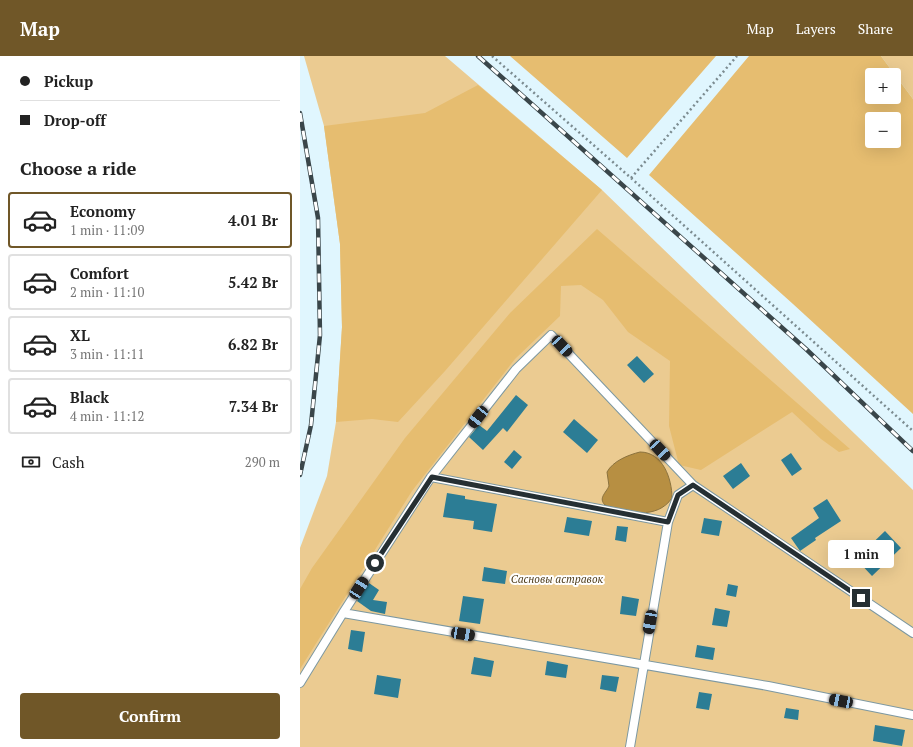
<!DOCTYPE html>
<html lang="en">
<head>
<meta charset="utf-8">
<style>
	:root { --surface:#fff; --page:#f6f6f6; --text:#222; --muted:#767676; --line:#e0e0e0; --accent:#705728 }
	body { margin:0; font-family:"PT Serif",serif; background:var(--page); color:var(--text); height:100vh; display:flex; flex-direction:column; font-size:15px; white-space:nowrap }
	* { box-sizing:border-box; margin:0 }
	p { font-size:13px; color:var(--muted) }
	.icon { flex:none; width:22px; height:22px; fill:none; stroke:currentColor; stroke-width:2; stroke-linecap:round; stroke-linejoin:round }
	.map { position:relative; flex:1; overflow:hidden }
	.drawer { display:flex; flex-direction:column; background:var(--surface); width:300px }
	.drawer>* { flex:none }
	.top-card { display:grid; align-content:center; height:88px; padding:0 20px; background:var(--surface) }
	.controls { position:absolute; left:565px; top:12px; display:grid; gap:8px }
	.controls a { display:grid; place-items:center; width:36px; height:36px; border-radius:4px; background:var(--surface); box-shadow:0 4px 16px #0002; font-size:20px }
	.end { position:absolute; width:18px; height:18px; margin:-9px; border:5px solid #252f33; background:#fff; box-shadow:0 0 0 2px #fff }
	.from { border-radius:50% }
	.bubble { position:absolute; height:28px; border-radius:4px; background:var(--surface); box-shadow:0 4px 16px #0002; font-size:13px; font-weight:800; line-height:28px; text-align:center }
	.car { position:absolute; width:12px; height:24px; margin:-12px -6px; border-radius:5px; box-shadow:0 0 3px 1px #0007; background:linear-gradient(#222 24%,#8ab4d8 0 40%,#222 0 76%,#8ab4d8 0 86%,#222 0) }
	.top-card b { display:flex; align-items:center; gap:14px; height:38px; font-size:15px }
	.top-card b+b { border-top:1px solid var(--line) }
	.top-card i { width:10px; height:10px; background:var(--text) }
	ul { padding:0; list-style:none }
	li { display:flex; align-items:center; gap:12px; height:56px; margin:0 8px 6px; padding:0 12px; border:2px solid var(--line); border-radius:4px }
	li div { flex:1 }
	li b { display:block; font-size:15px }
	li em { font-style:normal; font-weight:800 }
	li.current { border-color:var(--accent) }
	li>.icon { width:36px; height:36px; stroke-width:1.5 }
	h2 { padding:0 20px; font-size:18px; line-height:48px }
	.pay { display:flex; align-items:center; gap:10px; height:44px; padding:0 20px; font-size:15px }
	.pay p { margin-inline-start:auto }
	.cta { display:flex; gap:8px; margin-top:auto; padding:8px 20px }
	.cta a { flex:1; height:46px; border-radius:4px; background:var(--accent); color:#fff; font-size:16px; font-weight:800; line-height:46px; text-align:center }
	header { display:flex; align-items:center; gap:24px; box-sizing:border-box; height:56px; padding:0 20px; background:var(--accent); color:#fff }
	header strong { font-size:19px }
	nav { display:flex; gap:22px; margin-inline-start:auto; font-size:14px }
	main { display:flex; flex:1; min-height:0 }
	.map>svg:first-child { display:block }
</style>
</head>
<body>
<header>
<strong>Map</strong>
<nav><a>Map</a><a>Layers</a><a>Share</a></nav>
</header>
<main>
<section class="drawer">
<div class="top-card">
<b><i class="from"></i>Pickup</b>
<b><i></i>Drop-off</b>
</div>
<h2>Choose a ride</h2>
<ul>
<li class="current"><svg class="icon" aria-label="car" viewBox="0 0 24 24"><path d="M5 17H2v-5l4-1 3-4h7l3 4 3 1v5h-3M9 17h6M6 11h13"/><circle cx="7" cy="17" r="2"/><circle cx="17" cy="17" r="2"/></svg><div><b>Economy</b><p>1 min · 11:09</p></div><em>4.01 Br</em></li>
<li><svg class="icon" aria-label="car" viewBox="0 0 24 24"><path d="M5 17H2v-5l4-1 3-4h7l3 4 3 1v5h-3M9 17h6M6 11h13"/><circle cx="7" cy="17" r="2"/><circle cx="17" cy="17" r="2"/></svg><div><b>Comfort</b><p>2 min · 11:10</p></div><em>5.42 Br</em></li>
<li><svg class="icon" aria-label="car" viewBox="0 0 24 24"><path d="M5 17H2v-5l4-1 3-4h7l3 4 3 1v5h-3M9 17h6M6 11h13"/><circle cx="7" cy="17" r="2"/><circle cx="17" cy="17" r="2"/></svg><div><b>XL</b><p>3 min · 11:11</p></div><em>6.82 Br</em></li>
<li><svg class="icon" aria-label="car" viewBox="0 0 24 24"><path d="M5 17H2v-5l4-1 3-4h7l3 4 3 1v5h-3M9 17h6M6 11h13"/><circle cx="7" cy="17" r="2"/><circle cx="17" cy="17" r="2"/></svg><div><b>Black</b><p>4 min · 11:12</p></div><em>7.34 Br</em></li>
</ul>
<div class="pay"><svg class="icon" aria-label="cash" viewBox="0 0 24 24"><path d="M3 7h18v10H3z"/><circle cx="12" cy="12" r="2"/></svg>Cash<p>290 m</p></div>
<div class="cta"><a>Confirm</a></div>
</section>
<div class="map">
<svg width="613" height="691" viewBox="0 0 613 691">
	<rect width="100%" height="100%" fill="#e0f6fe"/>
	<path fill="#ebcb91" d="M4 0H145L302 134 613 434V691H0V492L27 420 36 366 42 271 40 188 24 70Z
		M581 0H613V43Z"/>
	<path fill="#e6bd70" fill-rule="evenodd" d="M210 0H416L327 102Z
		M449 0H581L613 43V358L493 248 349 119ZM572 19H594V41H572ZM572 63H594V85H572Z
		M178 29 302 134 145 315 98 366 72 363 36 366 42 271 40 188 24 70 125 57Z
		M297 173 550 393 539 396 521 383 492 356 401 414 379 409 369 370 370 305 328 276 303 244 281 229 261 230 260 260 215 303 112 435 0 613V533L12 512 105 382 210 257Z"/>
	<path fill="#b78f42" stroke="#8b723e" d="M340 396C363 396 372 423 372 442 357 464 327 457 305 449 298 442 306 437 309 430L307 416C313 405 328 399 340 396Z"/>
	<path fill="#2c7d95" d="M337 300 354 318 344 327 327 309Z
		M216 339 228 349 207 376 203 372 183 394 169 381 179 369 187 375Z
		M274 363 298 384 287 397 263 376Z
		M214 394 222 401 212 413 204 406Z
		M491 397 502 413 492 420 481 404Z
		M441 407 450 420 433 433 423 420Z
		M147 437 165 440V443L197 448 192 476 173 473 174 465 143 461Z
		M527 443 541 465 515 482 516 484 500 495 491 482 519 462 513 452Z
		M267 461 292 465 289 480 264 476Z
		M404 462 422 465 419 480 401 477Z
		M317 470 328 471 326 486 315 484Z
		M585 475 601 492 572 520 556 503Z
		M184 511 207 515 205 528 182 525Z
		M69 527 79 534 73 544 87 546 85 558 71 555 57 545Z
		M428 528 438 530 436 541 426 539Z
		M163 540 184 543 180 568 159 565Z
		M322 540 339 543 336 560 320 558Z
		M415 552 430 555 427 571 412 569Z
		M51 574 65 576 62 596 48 593Z
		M397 589 415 592 413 604 395 601Z
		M174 601 194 605 191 621 171 618Z
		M247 605 268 609 266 622 245 619Z
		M77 619 101 623 98 642 74 638Z
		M302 619 319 621 316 636 300 633Z
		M399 636 412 638 409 654 396 652Z
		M486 652 499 654 498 664 484 662Z
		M575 669 605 674 602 690 573 685Z"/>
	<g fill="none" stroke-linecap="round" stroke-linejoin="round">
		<defs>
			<path id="service" d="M131 421 368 466
				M43 557 131 421 216 313 251 279 393 429
				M0 627 43 557 468 630 613 659
				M330 691 368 466 378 439 393 429 613 577"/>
		</defs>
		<use href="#service" stroke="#7d98a1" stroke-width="10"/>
		<path stroke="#7b8b90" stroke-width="2.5" stroke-dasharray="2 3" stroke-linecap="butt" d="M192 0 331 122 613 375
			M331 122 437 0"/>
		<use href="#service" stroke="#fff" stroke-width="8"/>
		<defs>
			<path id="rail" d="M178 0 506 293 613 395
				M0 57 18 162 20 279 11 369 0 419"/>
		</defs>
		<use href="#rail" stroke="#3a464a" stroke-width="4.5"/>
		<use href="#rail" stroke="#fff" stroke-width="3" stroke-dasharray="9" stroke-linecap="butt"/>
	</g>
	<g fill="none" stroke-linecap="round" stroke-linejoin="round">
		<path stroke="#252f33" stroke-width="5" d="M75 507 132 421 368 466 378 439 393 429 561 542"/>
	</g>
	<g text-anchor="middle" stroke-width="4" stroke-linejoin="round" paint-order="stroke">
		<g font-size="11" font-style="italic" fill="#4f3d1c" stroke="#fff">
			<text x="257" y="527">Сасновы астравок</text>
		</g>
	</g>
</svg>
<div class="controls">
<a>+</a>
<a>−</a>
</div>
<i class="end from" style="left:75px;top:507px"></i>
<i class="end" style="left:561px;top:542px"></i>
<div class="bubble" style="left:528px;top:484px;width:66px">1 min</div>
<i class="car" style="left:262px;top:290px;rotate:137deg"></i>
<i class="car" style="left:178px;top:361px;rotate:218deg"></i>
<i class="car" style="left:360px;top:394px;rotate:137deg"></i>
<i class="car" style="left:59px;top:532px;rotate:33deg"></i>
<i class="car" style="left:350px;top:566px;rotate:190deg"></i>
<i class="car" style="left:163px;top:578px;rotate:100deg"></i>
<i class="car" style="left:541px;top:645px;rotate:281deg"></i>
</div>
</main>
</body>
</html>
